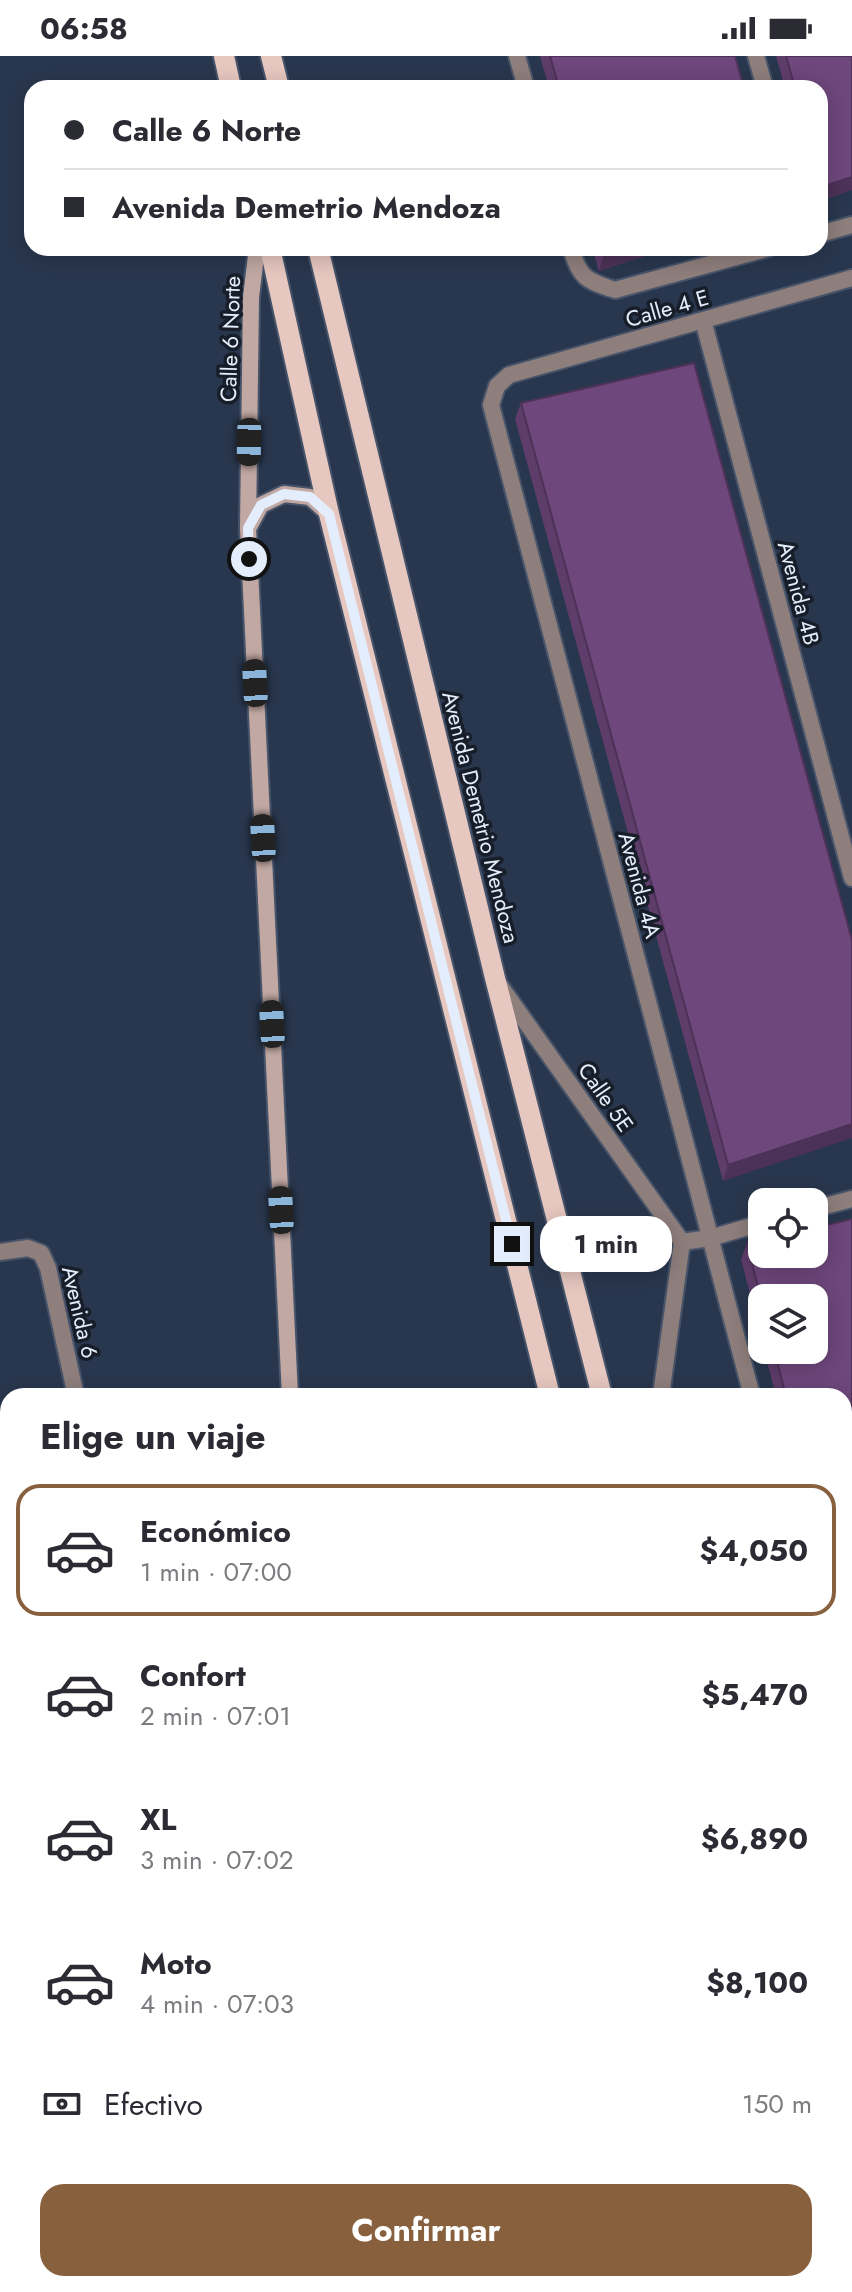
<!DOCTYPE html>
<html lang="es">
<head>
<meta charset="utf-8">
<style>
	:root { --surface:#fff; --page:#f2f2f3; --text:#2b2b33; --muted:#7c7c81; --line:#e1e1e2; --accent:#88603e }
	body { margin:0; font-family:Jost,sans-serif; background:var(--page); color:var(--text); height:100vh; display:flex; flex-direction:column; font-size:30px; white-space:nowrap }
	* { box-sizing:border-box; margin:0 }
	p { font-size:26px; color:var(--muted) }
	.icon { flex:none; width:44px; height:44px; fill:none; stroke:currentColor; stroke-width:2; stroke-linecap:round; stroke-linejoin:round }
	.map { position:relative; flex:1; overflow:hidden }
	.drawer { position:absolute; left:0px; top:1332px; width:852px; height:904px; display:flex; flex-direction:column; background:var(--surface); border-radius:24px 24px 0 0; box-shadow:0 4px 20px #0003 }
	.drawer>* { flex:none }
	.banner { position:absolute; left:24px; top:24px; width:804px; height:176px; border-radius:24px; box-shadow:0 4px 20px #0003; display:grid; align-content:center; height:176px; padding:0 40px; background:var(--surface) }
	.fabs { position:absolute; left:748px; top:1132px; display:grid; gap:16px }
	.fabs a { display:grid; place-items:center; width:80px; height:80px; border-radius:16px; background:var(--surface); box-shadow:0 4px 20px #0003; font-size:40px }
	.end { position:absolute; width:36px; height:36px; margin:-18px; border:10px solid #e4edfb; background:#111; box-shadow:0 0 0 4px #111 }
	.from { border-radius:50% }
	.bubble { position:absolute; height:56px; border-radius:24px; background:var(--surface); box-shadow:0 4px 20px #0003; font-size:26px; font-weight:700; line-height:56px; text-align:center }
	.car { position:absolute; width:24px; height:48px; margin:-24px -12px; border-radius:10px; box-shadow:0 0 6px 2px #0007; background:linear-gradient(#222 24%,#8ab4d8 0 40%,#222 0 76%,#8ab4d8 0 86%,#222 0) }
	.banner b { display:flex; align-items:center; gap:28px; height:76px; font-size:30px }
	.banner b+b { border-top:2px solid var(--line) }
	.banner i { width:20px; height:20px; background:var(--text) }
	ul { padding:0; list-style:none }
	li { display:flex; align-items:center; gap:24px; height:132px; margin:0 16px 12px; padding:0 24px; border:4px solid transparent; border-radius:24px }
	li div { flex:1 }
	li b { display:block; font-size:30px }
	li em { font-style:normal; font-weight:700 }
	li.current { border-color:var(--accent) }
	li>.icon { width:72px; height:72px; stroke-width:1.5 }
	h2 { padding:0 40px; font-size:36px; line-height:96px }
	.pay { display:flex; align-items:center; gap:20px; height:88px; padding:0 40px; font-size:30px }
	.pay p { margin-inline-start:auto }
	.button { display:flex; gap:16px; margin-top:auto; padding:16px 40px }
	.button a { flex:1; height:92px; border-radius:24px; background:var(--accent); color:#fff; font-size:32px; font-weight:700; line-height:92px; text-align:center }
	.status { display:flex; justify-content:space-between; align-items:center; height:56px; padding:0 40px; background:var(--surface); direction:ltr }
	.status svg { height:22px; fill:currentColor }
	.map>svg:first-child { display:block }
</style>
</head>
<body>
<div class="status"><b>06:58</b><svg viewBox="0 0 49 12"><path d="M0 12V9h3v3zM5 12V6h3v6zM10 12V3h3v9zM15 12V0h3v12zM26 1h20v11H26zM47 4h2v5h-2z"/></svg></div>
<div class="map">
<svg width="852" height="2236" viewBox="0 0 852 2236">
	<rect width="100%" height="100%" fill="#29374e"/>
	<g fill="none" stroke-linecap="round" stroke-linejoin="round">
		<path stroke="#3495ac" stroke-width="11" d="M409 2228 410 2236
			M626 2228 627 2236"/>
		<defs>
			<path id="street" d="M517 0 526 32
				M756 0 765 32
				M820 178 852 169
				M571 192C579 222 587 225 615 234L769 192
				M703 264 852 822
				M498 927 682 1186 661 1340
				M814 1153 852 1143
				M682 1186 710 1182 762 1167
				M0 1196 28 1192 41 1197 48 1212 76 1340
				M752 1340 491 349 497 330 509 319 852 222
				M844 1692 852 1723
				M0 2157 8 2155
				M844 2199 852 2210
				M160 2228 162 2236"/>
			<path id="secondary" d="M257 192 251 241 248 472 290 1340
				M249 471 261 449 284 438 310 441 329 458
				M0 1666 8 1665"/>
			<path id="primary" d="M224 0 231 32
				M271 0 279 32
				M270 192 329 458 550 1340
				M318 192 495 922 602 1340
				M712 2228 713 2236
				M808 2228 810 2236"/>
		</defs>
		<use href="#street" stroke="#47546a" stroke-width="20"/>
		<use href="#secondary" stroke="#47546a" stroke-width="20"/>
		<use href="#primary" stroke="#47546a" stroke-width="24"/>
		<use href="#street" stroke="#8f7f7c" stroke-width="16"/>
		<use href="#secondary" stroke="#c1a8a2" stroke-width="16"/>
		<use href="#primary" stroke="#e7c8c0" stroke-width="20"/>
	</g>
	<path fill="#5f3d6b" d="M540 0H735L744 32H549Z
		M776 0H852V134L820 145V32H785Z
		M592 192H668L599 215Z
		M521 347 852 884 723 1125 515 363Z
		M852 1163V1637L844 1606V1340H776L764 1294H814L762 1242V1285L741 1203 747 1187Z"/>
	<path fill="#4d3257" d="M852 121V134L820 145V135L821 131Z
		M626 192H668L599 215 604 199Z
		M852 1068V1082L723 1125 728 1109Z"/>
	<path fill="#6e477c" stroke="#4d3257" stroke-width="2" d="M550 0H735L744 32H559Z
		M786 0H852V121L821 131 820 125V32H795Z
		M602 192H626L604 199Z
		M694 307 852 884V1068L728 1109 521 347Z
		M852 1163V1599L844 1568V1340H786L774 1294H814V1242H762V1247L747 1187 762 1184V1198H814V1172Z"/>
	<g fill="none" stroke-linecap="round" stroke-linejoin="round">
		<path stroke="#e4edfb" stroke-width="10" d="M249 503 248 472 261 449 284 438 310 441 329 458 512 1188"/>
	</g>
	<g text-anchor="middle" stroke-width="7" stroke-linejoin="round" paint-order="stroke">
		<g font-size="22" fill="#e4edfb" stroke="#181e29">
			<text transform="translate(667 252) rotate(-16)" y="8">Calle 4 E</text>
			<text transform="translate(230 283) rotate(-88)" y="8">Calle 6 Norte</text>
			<text transform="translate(799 537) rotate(75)" y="8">Avenida 4B</text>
			<text transform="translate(481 761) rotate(76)" y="8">Avenida Demetrio Mendoza</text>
			<text transform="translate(640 829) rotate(75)" y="8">Avenida 4A</text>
			<text transform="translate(606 1041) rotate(55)" y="8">Calle 5E</text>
			<text transform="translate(80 1256) rotate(77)" y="8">Avenida 6</text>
		</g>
	</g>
</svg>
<div class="fabs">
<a><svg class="icon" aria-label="locate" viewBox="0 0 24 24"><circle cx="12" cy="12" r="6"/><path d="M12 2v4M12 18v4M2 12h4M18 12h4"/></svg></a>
<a><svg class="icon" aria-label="layers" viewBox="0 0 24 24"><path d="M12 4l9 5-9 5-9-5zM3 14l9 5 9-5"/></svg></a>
</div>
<i class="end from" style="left:249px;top:503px"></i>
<i class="end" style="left:512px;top:1188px"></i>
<div class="bubble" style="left:540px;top:1160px;width:132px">1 min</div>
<i class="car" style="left:249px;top:386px;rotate:181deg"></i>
<i class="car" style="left:255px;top:627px;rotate:357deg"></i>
<i class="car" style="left:263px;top:782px;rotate:357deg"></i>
<i class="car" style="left:272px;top:968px;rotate:357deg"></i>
<i class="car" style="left:281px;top:1154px;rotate:357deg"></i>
<div class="banner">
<b><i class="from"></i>Calle 6 Norte</b>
<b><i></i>Avenida Demetrio Mendoza</b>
</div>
<section class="drawer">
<h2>Elige un viaje</h2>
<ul>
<li class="current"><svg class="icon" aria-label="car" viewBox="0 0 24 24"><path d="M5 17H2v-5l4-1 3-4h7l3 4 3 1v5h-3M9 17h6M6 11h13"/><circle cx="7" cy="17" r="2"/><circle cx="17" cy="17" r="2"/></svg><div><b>Económico</b><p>1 min · 07:00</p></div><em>$4,050</em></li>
<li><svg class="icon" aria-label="car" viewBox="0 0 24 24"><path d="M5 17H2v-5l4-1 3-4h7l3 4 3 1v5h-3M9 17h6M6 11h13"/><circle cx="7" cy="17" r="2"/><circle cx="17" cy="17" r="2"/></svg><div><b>Confort</b><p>2 min · 07:01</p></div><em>$5,470</em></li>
<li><svg class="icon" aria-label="car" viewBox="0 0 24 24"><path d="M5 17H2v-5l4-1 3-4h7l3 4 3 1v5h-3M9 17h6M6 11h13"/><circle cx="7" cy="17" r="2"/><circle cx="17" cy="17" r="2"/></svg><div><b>XL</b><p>3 min · 07:02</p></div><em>$6,890</em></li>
<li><svg class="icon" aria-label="car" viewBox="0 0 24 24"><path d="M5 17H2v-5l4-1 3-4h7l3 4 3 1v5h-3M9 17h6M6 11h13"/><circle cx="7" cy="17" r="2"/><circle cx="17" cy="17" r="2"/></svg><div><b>Moto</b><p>4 min · 07:03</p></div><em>$8,100</em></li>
</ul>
<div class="pay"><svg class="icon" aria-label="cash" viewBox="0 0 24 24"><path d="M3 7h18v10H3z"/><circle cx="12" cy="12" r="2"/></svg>Efectivo<p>150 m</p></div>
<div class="button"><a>Confirmar</a></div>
</section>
</div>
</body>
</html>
